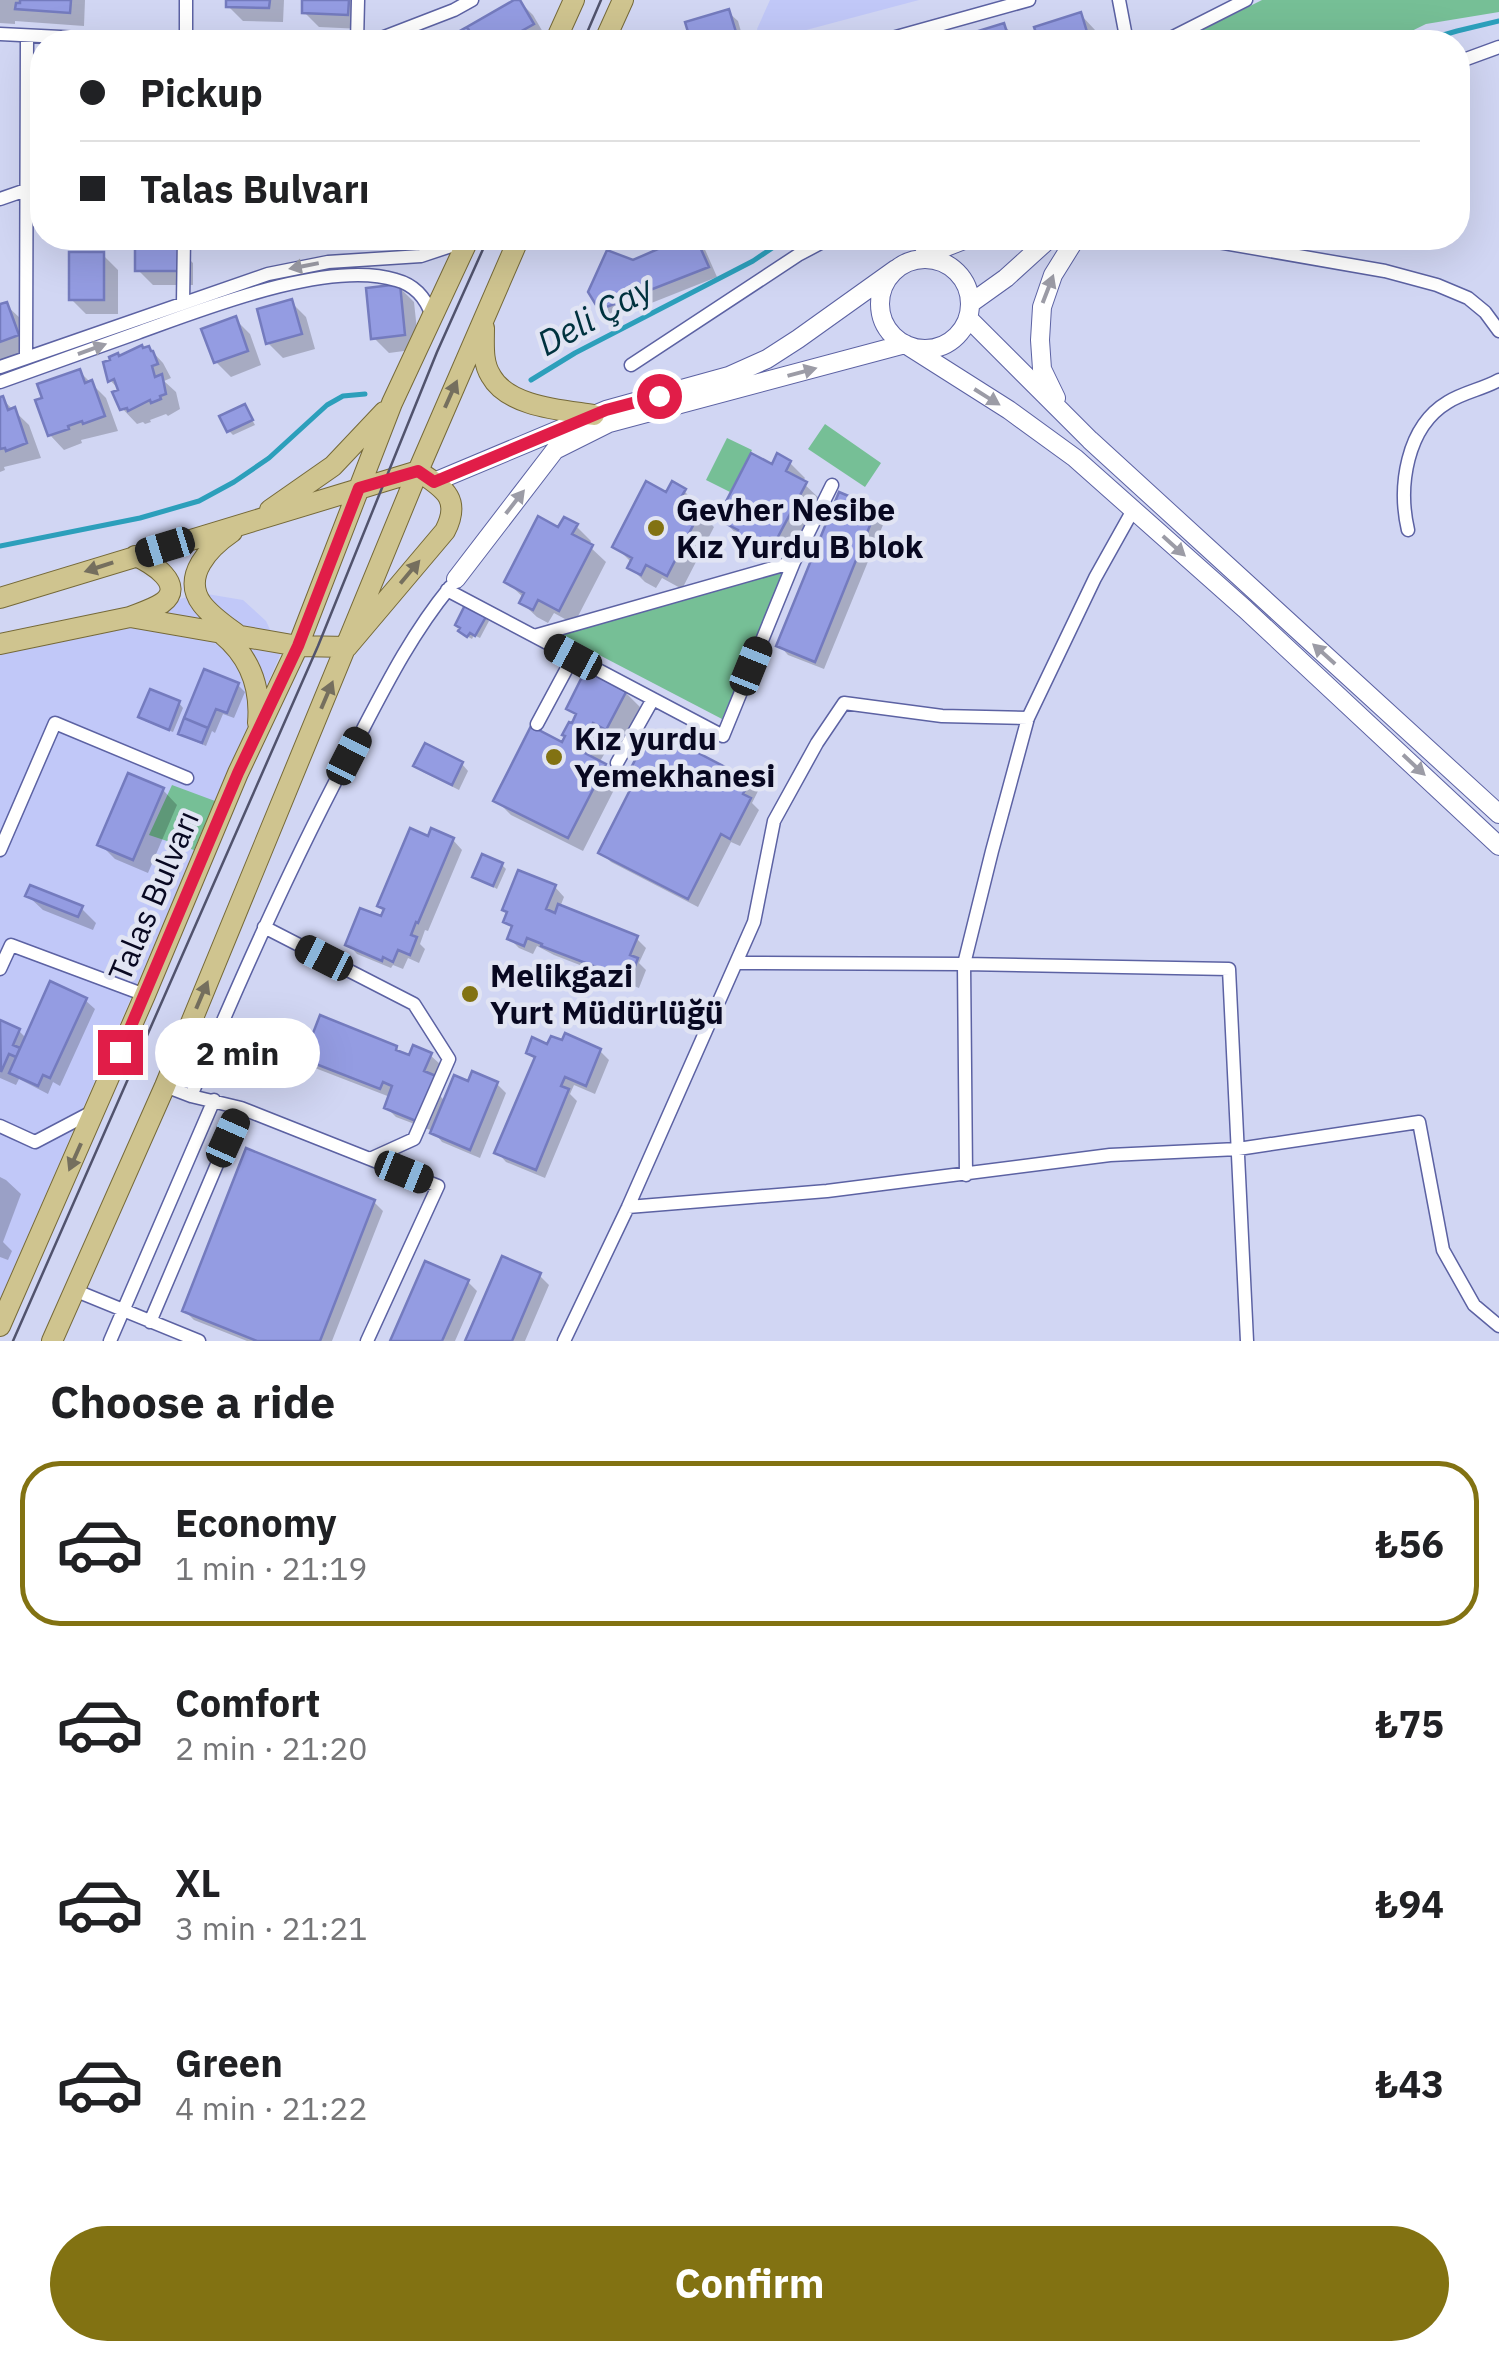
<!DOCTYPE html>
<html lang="en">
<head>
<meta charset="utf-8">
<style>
	:root { --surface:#fff; --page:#f2f2f2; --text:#202124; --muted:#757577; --line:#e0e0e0; --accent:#827212 }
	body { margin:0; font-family:"IBM Plex Sans",sans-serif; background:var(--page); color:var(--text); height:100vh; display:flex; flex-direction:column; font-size:38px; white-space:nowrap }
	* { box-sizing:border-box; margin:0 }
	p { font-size:32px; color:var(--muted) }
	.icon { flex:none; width:55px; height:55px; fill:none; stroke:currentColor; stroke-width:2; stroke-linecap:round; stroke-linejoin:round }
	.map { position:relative; height:1341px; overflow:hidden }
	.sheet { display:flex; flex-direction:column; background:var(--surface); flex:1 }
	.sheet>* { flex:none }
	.top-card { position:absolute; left:30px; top:30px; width:1440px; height:220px; border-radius:40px; box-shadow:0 10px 40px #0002; display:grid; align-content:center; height:220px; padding:0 50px; background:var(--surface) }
	.end { position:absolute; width:45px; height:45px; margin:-22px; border:12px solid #e11d48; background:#fff; box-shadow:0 0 0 5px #fff }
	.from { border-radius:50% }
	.bubble { position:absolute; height:70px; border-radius:35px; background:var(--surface); box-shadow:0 10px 40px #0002; font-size:32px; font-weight:800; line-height:70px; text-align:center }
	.car { position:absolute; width:30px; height:60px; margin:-30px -15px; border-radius:12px; box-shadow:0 0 8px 2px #0007; background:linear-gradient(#222 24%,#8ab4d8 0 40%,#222 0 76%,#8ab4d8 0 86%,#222 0) }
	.top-card b { display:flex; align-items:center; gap:35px; height:95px; font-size:38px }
	.top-card b+b { border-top:2px solid var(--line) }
	.top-card i { width:25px; height:25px; background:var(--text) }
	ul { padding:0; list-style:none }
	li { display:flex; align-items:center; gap:30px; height:165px; margin:0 20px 15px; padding:0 30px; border:5px solid transparent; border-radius:40px }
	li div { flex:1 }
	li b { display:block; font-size:38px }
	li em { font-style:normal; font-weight:800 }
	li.active { border-color:var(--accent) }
	li>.icon { width:90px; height:90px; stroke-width:1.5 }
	h2 { padding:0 50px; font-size:45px; line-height:120px }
	.action { display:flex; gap:20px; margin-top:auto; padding:20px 50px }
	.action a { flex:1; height:115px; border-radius:60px; background:var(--accent); color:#fff; font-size:40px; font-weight:800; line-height:115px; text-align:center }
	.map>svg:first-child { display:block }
</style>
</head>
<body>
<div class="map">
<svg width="1499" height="1341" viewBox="0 0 1499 1341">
	<rect width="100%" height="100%" fill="#d1d6f3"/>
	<path fill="#c1c8f8" d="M770 0H919L761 42 757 29Z
		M201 593 243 600 266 621 281 653 0 1299V650Z"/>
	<path fill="#76bf96" d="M1262 0H1499V12L1426 24 1389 42H1178Z
		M825 424 881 463 865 487 808 449Z
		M727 438 752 450 732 493 706 480Z
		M788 566 722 719 559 634Z
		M172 785 215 801 194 850 149 835Z"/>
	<path fill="#0003" d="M0 0H85L84 26 15 21V24L0 23Z
		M229 0H284L283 22 243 21 228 6Z
		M305 0H364L362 29 319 27 304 12Z
		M518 0 533 15 547 39 541 42H445Z
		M728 12 738 21 744 42H693L688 24Z
		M1081 15 1095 30 1099 42H1042L1037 28Z
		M1004 25 1019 42H970L968 36Z
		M626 238H666L661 250 689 238H696L703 245 717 277 611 319 601 309 633 262 658 252 629 241Z
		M178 248 193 263V285H153L138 270Z
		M103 255 118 270V314H86L71 299Z
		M399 287 414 302 419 349 389 353 374 338Z
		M291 302 306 317 315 349 283 358 268 343Z
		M6 305 21 319 32 349 0 361V307Z
		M235 319 250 334 261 365 231 377 216 362Z
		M149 348 163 363 171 378 164 381 176 392 180 409 168 416 166 414 150 420 151 422 145 424 143 422 137 424 118 404 121 392 110 380 120 359Z
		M80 372 106 398 118 431 81 440 82 443 64 450 50 435Z
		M2 399 29 425 41 458 4 467 5 470 0 472V400Z
		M245 407 255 425 233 435 229 431Z
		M790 463 805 478 802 482 820 499 788 561 767 550 762 560 750 554 736 539 738 535 720 518 773 467Z
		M684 491 699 506 696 510 714 527 682 589 662 578 656 588 645 582 630 567 632 563 615 546 667 495Z
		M876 510 885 520 824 669 788 655 779 645Z
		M576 526 591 541 589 546 606 562 574 624 554 613 548 623 537 617 522 603 524 598 507 582 559 530Z
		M485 617 489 621 480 638 474 635 472 639 465 635Z
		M238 685 245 692 234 718 223 714 215 733 212 731 206 746 185 737 181 733Z
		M625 692 640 707 622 742 609 736 602 747 606 751 599 763 619 780 583 851 511 815 496 800 563 745 578 717 569 708Z
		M179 703 183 708 173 732 145 721 141 717Z
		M462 764 468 771 459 790 423 772 416 765Z
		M749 782 758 791 752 803 759 810 740 846 731 842 698 907 611 862 601 852 633 790 626 783Z
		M163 790 177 805 148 873 115 859 100 844Z
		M429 839 453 840 462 850 428 931 425 930 420 944 425 949 419 963 408 958 403 969 393 965 391 968 357 954 348 944 383 920 386 912 380 905Z
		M502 865 506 869 497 889 475 877Z
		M555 887 564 897 560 907 636 938 646 948 639 963 646 970 639 988 554 955 537 946 533 954 519 948 510 939 514 930 506 922Z
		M28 896 81 908 96 923 93 930 43 910Z
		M85 1000 95 1009 60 1086 53 1082 48 1094 19 1079 16 1085 0 1078V1022L19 1031 27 1039Z
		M549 1047 600 1051 609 1060 595 1094 574 1085 570 1094 577 1101 545 1178 506 1162 497 1152 537 1061 528 1053Z
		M396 1048 404 1056 430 1055 440 1064 434 1078 444 1088 440 1096 446 1102 469 1084H497L506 1093 480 1158 442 1142 433 1131 396 1117 386 1107 390 1097 315 1068 306 1058Z
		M0 1177 6 1180 21 1194 3 1242 12 1251 8 1260 0 1257Z
		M374 1202 383 1211 332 1341H247L194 1320 185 1311Z
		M540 1276 549 1285 525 1341H468Z
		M468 1282 477 1291 455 1341H393Z"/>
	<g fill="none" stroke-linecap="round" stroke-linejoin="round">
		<path stroke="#2c9fbb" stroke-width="5" d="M1419 42 1457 31 1499 21
			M531 380 575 353 753 261 787 238
			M0 546 140 518 199 501 234 482 269 458 327 405 343 396 365 394"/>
	</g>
	<path fill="#949ce2" stroke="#747bbe" stroke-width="2.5" d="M20 0H71L70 13 15 9 16 3H20Z
		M226 0H270L269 8 226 7Z
		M302 0H349L348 15 302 13Z
		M514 0H520L534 24 502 42H476L467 27Z
		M729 9 739 42H691L685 22Z
		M1081 12 1090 42H1039L1034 27Z
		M1004 23 1010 42H967L965 35Z
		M467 27 476 42H440Z
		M683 238H696L709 267 599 310 588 292 607 250 633 260Z
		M135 246H179V271H135Z
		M69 252H104V300H69Z
		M400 284 405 335 371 339 366 288Z
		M292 299 302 334 266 344 257 309Z
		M7 302 19 335 0 342V304Z
		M236 316 248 351 214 363 201 329Z
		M142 345 143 348 149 346 151 351H153L158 364 152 366 155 377 162 374 166 394 160 396 161 399 151 403 150 400 128 411 127 408 120 410 112 392 118 390 114 379 108 382 103 362 110 360 109 357 118 353 119 356Z
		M80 369 85 383 92 380 105 416 83 424 82 421 68 426 69 429 48 436 35 400 42 398 37 384Z
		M3 396 8 410 15 407 27 443 6 451 5 448 0 449V397Z
		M245 404 253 420 227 432 219 416Z
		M751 453 772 464 777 453 791 461 786 471 807 482 772 548 752 537 747 547 733 540 738 530 717 519Z
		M646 481 666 492 672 481 686 489 680 499 701 510 667 576 646 565 641 575 627 568 632 558 612 547Z
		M839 492 877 508 815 662 776 646Z
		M538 516 558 527 564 517 578 524 572 534 593 545 559 611 538 600 533 610 519 603 524 593 504 582Z
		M466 603 487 615 475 636 470 633 467 637 458 631 460 628 455 625Z
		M204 669 239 683 227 713 216 709 208 728 184 718Z
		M586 669 627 690 606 730 593 723 589 732 593 734 586 747 582 745 579 750 606 764 568 838 493 801 531 726 562 742 565 736 562 735 569 722 572 723 576 714 566 709Z
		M150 689 180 701 169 730 138 717Z
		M184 718 208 728 202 743 178 734Z
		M660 733 750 780 743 794 751 798 730 839 721 834 688 899 598 853 631 788 623 783 644 743 653 747Z
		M425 743 463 762 452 785 413 766Z
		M128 773 164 788 133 860 97 845Z
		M410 828 428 836 431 828 454 838 418 923 416 922 411 935 417 937 410 955 398 950 393 962 383 957 382 961 345 945 360 908 381 916 384 909 377 906Z
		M482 854 503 863 493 886 472 877Z
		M518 870 556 885 546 909 555 913 558 904 638 936 630 955 638 958 630 980 541 946 542 944 527 938 524 946 507 939 512 926 503 922 507 912 502 910Z
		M30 885 83 906 78 917 25 896Z
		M50 981 87 998 50 1078 43 1075 38 1086 9 1073Z
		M320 1015 397 1046 396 1050 409 1055 413 1045 432 1053 424 1071 436 1076 421 1123 384 1108 392 1086 383 1082 380 1089 303 1059Z
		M0 1020 20 1029 13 1045 20 1048 16 1057 9 1054 1 1072Z
		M565 1033 601 1049 586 1086 565 1077 561 1086 569 1089 536 1170 494 1153 535 1057 526 1053 532 1037 547 1044 551 1036 562 1040Z
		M472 1071 498 1082 470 1150 430 1133 454 1075 468 1081Z
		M246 1148 375 1200 320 1341H257L182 1311Z
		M502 1256 541 1273 512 1341H465Z
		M425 1261 469 1280 442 1341H390Z"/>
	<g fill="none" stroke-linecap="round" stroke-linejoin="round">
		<defs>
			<path id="street" d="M1119 0 1127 42
				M0 34 162 42
				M186 42V0
				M357 42 358 0
				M371 42 454 10 472 0
				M878 42 1029 0
				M1163 42 1246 0
				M1458 62 1499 47
				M0 199 26 190
				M1195 238 1385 271 1437 285 1468 298 1485 312 1499 331
				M183 303 184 238
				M26 358 27 36
				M631 365 798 255 830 238
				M0 367 268 274 328 262 421 256 466 241
				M0 382C46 366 91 349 137 333 204 309 328 259 396 280 415 285 426 298 432 316
				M1408 530C1398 487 1406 427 1448 402 1464 392 1483 389 1499 380
				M447 590 723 736 794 562 832 485
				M534 636 794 562
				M537 724 573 657
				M617 763 653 699
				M0 850 55 723 187 778
				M264 927 414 1004 449 1059 414 1139 370 1159
				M738 963 964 964 1229 969 1247 1341
				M0 969 11 945 145 995
				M165 1086 191 1096 241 1108 438 1186 367 1341
				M191 1096C240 979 292 862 352 750 382 693 409 637 450 587
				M0 1126 35 1142 92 1112
				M966 1175 964 964 992 851 1028 718 1095 578 1133 510
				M628 1207 827 1191 1110 1155 1238 1149 1419 1122 1443 1250 1474 1305 1499 1326
				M74 1290 199 1341
				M150 1322 241 1108
				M110 1341 214 1100
				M564 1341 628 1207 754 922 774 821 817 743 844 703 942 716 1028 718"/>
			<path id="secondary" d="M923 256 969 238
				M880 304a45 45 0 1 1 90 0a45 45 0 1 1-90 0Z
				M971 303 1006 278 1050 238
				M968 318 1090 440 1499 814
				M1056 398 1042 369 1040 340 1042 307 1053 275 1076 238
				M434 482 606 410 729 376 767 359 798 339 896 269
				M456 579 555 450 609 423 905 344 1009 410 1075 458 1245 609 1499 846"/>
			<path id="primary" d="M555 42 574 0
				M604 42 623 0
				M484 328C484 344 482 362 491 376 508 407 563 410 594 415
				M270 510 333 466 384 412
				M232 532C210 547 181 576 202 604 211 616 226 626 238 635
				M0 598 418 471C443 488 462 498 445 531L347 647 298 646 130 617 0 644
				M130 617C140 613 153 609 162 603 187 585 151 562 135 556
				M222 634C250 657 261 688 258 723
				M0 1326 145 995 238 773 298 646 392 403 469 238
				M52 1341 165 1086 418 471 519 238"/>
		</defs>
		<use href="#street" stroke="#5c62a3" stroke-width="15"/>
		<use href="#secondary" stroke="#5c62a3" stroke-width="20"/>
		<use href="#primary" stroke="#756938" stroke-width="22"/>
		<use href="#street" stroke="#fff" stroke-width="12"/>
		<use href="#secondary" stroke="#fff" stroke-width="18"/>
		<use href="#primary" stroke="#cfc48f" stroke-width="20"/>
		<path stroke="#51536d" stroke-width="2.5" d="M583 42 601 0
			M13 1341 318 646 437 352 488 238"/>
	</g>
	<defs><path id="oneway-solid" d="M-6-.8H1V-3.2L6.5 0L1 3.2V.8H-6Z" transform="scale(2.5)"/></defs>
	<g fill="#9c9ca6">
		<use href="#oneway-solid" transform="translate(304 266) rotate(169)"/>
		<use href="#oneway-solid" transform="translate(1048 289) rotate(-69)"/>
		<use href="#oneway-solid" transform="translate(92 349) rotate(-20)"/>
		<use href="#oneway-solid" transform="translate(802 372) rotate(-15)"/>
		<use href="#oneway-solid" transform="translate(987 397) rotate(32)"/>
		<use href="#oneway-solid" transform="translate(515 502) rotate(-52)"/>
		<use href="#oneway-solid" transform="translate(1174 546) rotate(42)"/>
		<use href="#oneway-solid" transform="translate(1324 654) rotate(-138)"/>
		<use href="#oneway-solid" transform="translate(1414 765) rotate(43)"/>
	</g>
	<g fill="#756f5e">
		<use href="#oneway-solid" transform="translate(451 394) rotate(-66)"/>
		<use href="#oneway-solid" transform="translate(99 567) rotate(162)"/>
		<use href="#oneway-solid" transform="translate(410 572) rotate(-50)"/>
		<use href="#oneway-solid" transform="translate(327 695) rotate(-67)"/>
		<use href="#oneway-solid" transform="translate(202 995) rotate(-67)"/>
		<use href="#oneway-solid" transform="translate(75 1157) rotate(114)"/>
	</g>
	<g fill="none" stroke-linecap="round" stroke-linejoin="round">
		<path stroke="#e11d48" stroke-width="12" d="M120 1052 238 773 298 646 359 488 418 471 434 482 606 410 659 396"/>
	</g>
	<g fill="#827212" stroke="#e1e4f3" stroke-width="4">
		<circle cx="656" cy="528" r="10"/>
		<circle cx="554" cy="757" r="10"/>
		<circle cx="470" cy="994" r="10"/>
	</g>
	<g text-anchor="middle" stroke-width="9" stroke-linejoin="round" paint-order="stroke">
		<g font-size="32" font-weight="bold" fill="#080821" stroke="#e1e4f3" text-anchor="start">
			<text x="676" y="521">Gevher Nesibe<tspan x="676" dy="37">Kız Yurdu B blok</tspan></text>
			<text x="574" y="750">Kız yurdu<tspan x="574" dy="37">Yemekhanesi</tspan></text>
			<text x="490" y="987">Melikgazi<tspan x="490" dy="37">Yurt Müdürlüğü</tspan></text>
		</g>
		<g font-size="32" fill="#080821" stroke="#e1e4f3">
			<text transform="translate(154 896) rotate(-67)" y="11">Talas Bulvarı</text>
		</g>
		<g font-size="35" font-style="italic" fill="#00323e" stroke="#e1e4f3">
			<text transform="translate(595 316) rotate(-29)" y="12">Deli Çay</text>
		</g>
	</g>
</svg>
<i class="end from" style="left:659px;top:396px"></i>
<i class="end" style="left:120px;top:1052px"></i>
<div class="bubble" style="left:155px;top:1018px;width:165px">2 min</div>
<i class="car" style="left:165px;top:547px;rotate:253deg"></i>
<i class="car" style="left:573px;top:657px;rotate:298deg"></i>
<i class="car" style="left:751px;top:666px;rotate:22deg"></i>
<i class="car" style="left:349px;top:756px;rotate:27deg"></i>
<i class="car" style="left:324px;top:958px;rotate:297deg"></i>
<i class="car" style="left:228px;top:1138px;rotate:24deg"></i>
<i class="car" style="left:404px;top:1172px;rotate:112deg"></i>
<div class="top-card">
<b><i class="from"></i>Pickup</b>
<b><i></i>Talas Bulvarı</b>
</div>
</div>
<section class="sheet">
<h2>Choose a ride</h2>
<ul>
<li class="active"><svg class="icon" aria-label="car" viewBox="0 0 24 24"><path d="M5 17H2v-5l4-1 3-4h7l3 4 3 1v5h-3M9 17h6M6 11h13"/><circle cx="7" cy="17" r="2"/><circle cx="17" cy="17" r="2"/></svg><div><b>Economy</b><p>1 min · 21:19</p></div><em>₺56</em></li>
<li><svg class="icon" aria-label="car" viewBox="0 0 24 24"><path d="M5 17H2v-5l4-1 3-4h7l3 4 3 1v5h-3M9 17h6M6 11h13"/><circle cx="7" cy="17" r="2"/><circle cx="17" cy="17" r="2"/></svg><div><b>Comfort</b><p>2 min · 21:20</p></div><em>₺75</em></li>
<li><svg class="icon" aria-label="car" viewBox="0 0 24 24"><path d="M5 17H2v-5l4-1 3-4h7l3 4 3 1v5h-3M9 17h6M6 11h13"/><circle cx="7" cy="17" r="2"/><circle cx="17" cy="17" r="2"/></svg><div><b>XL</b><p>3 min · 21:21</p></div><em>₺94</em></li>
<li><svg class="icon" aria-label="car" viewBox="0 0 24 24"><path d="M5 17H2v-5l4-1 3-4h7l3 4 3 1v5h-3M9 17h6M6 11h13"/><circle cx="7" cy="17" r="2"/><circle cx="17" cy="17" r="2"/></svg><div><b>Green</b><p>4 min · 21:22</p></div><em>₺43</em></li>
</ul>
<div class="action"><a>Confirm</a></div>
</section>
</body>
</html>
